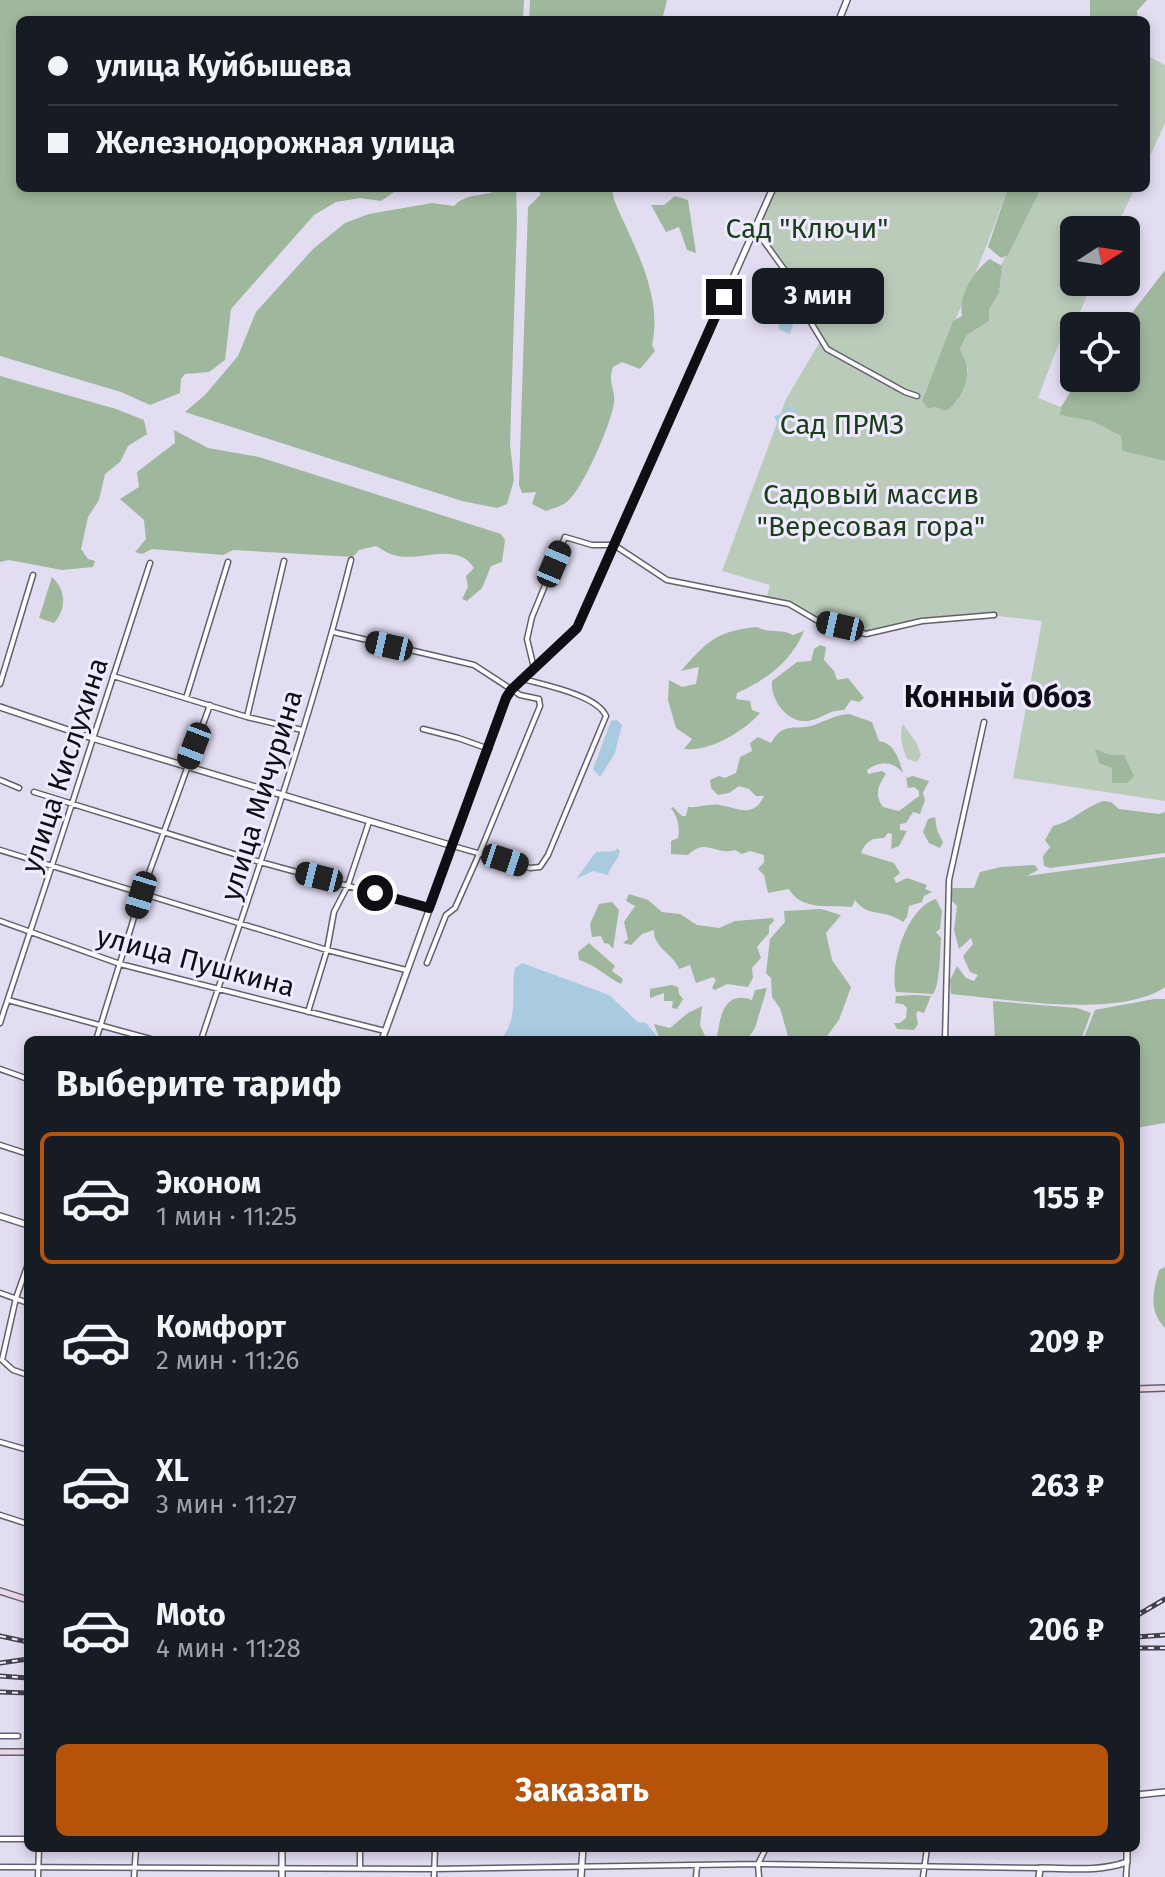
<!DOCTYPE html>
<html lang="ru">
<head>
<meta charset="utf-8">
<style>
	:root { --surface:#171b24; --page:#20242c; --text:#f1f3f6; --muted:#9ea1a6; --line:#363941; --accent:#b45309 }
	body { margin:0; font-family:"Fira Sans",sans-serif; background:var(--page); color:var(--text); height:100vh; display:flex; flex-direction:column; font-size:30px; white-space:nowrap }
	* { box-sizing:border-box; margin:0 }
	p { font-size:26px; color:var(--muted) }
	.icon { flex:none; width:44px; height:44px; fill:none; stroke:currentColor; stroke-width:2; stroke-linecap:round; stroke-linejoin:round }
	.map { position:relative; flex:1; overflow:hidden }
	.details { position:absolute; left:24px; top:1036px; width:1116px; height:816px; display:flex; flex-direction:column; background:var(--surface); border-radius:12px; box-shadow:0 4px 12px #0003 }
	.details>* { flex:none }
	.hud { position:absolute; left:16px; top:16px; width:1134px; height:176px; border-radius:12px; box-shadow:0 4px 12px #0003; display:grid; align-content:center; height:176px; padding:0 32px; background:var(--surface) }
	.needle { width:52px; rotate:78deg }
	.tools { position:absolute; left:1060px; top:216px; display:grid; gap:16px }
	.tools a { display:grid; place-items:center; width:80px; height:80px; border-radius:12px; background:var(--surface); box-shadow:0 4px 12px #0003; font-size:40px }
	.end { position:absolute; width:36px; height:36px; margin:-18px; border:10px solid #100e15; background:#fff; box-shadow:0 0 0 4px #fff }
	.from { border-radius:50% }
	.bubble { position:absolute; height:56px; border-radius:12px; background:var(--surface); box-shadow:0 4px 12px #0003; font-size:26px; font-weight:700; line-height:56px; text-align:center }
	.car { position:absolute; width:24px; height:48px; margin:-24px -12px; border-radius:10px; box-shadow:0 0 6px 2px #0007; background:linear-gradient(#222 24%,#8ab4d8 0 40%,#222 0 76%,#8ab4d8 0 86%,#222 0) }
	.hud b { display:flex; align-items:center; gap:28px; height:76px; font-size:30px }
	.hud b+b { border-top:2px solid var(--line) }
	.hud i { width:20px; height:20px; background:var(--text) }
	ul { padding:0; list-style:none }
	li { display:flex; align-items:center; gap:24px; height:132px; margin:0 16px 12px; padding:0 16px; border:4px solid transparent; border-radius:12px }
	li div { flex:1 }
	li b { display:block; font-size:30px }
	li em { font-style:normal; font-weight:700 }
	li.active { border-color:var(--accent) }
	li>.icon { width:72px; height:72px; stroke-width:1.5 }
	h2 { padding:0 32px; font-size:36px; line-height:96px }
	.cta { display:flex; gap:16px; margin-top:auto; padding:16px 32px }
	.cta a { flex:1; height:92px; border-radius:12px; background:var(--accent); color:#fff; font-size:32px; font-weight:700; line-height:92px; text-align:center }
	.map>svg:first-child { display:block }
</style>
</head>
<body>
<div class="map">
<svg width="1165" height="1877" viewBox="0 0 1165 1877">
	<rect width="100%" height="100%" fill="#e2ddf1"/>
	<path fill="#bbcbba" d="M1146 55 1165 65V123L1146 165Z
		M777 188 1007 190C983 262 949 330 922 401H957L968 370 960 350 967 335 989 321V310L999 293 1001 265 1041 188H1135L1115 230H1074V282H1092L1081 310 1059 343 1038 398 1061 407V415L1092 421 1121 436 1122 451 1165 461V801L1013 778 1042 621 979 614 915 620 865 631 819 619 791 602 767 596 770 585 722 571 786 399 821 340 759 228Z
		M903 724 917 744 921 755 917 762 907 759C902 746 899 737 903 724Z"/>
	<path fill="#9fb79c" d="M0 0H524L523 20H20V188H400L381 201 360 198 336 202 314 215 231 309 225 360 209 372 185 374 181 379 180 393 150 405 121 392 0 356Z
		M530 0H667L662 20H529Z
		M1090 0H1147L1137 11 1138 20H1090Z
		M502 188H516L517 220 510 444 514 480 507 504 497 508 462 501 185 412 205 395 238 356 256 312 313 249 345 223 369 214 432 203 454 206C468 191 486 198 502 188Z
		M540 188H612L614 200C634 247 663 294 652 345L655 351 640 369 622 362 613 367C607 383 616 389 614 403 611 424 584 486 569 500 563 506 554 508 546 511L532 504 536 492 522 493 519 485 528 207 540 195Z
		M1008 188H1041L1008 255 1001 258 988 247Z
		M675 196 688 200 696 253 687 250 679 227 666 232 651 205H664Z
		M990 259 1002 266 999 293 989 310V321L967 335 960 349C962 355 967 363 967 369 969 384 957 405 945 411L936 407 928 408 922 401 953 321 962 316C958 296 974 270 990 259Z
		M1165 270V461L1122 451 1121 436 1092 421 1060 415 1061 407 1079 378H1126V326H1122Z
		M0 376 116 409 144 420 147 434 128 446 120 462 105 474 99 500 88 517 81 549 88 559 95 561 93 567 62 570 9 560 0 562Z
		M174 430 208 448 259 457 501 534 505 540 502 562 491 566 482 588 467 601 462 599 468 587 466 576 474 568C457 540 419 563 394 555 388 554 382 549 376 546L359 550 353 557 233 550 223 555 152 549 142 554 135 552 146 539 144 520 120 499 139 487 137 472 175 443Z
		M52 577C66 590 67 608 54 623L39 618Z
		M757 627C769 634 781 628 793 635L804 631C791 662 767 679 737 693L736 699 750 701 752 710 760 713C743 732 710 752 684 749L692 739 676 728 668 700 669 680 682 687 696 684 699 667 681 671C707 641 717 631 757 627Z
		M820 645 826 647 824 660 834 671 837 680 848 678 864 698 859 702 851 700 844 710C830 709 820 720 807 721 787 723 770 699 772 681L797 662 811 661 814 649Z
		M849 714 872 722 879 741C895 743 899 760 903 773 893 761 880 760 867 770L868 774 882 771 886 774C878 786 874 795 883 807L899 811 919 796V791L914 787 908 788 906 778 913 776 929 781 923 793 925 800 920 814 913 812 906 823 900 824V830L907 831 899 846 891 849 892 834 888 833 884 838C872 838 866 841 861 853L894 863 900 873 894 878 896 883 907 878 927 885 925 889 932 892 924 896 922 902 909 906 907 917 903 922C881 907 869 919 855 900L852 907C830 905 801 911 789 889L768 893 764 875 758 869 764 862V855L750 851 742 854 735 850C715 856 706 837 688 855L671 854V841L678 838C680 826 678 818 671 808L673 807 682 816H686L688 807C699 808 710 803 720 805 738 808 753 819 764 796H756L749 789 739 786 729 793 718 795 711 788 710 780 719 776 725 778 736 773 740 757 752 751 750 743 758 737 771 743C783 722 793 730 811 726 824 722 834 715 849 714Z
		M1095 749 1110 755H1124L1134 776 1127 783H1112V768L1099 763Z
		M1103 801 1111 802 1119 809 1159 814 1165 812V853L1050 868 1044 866 1043 856 1050 847 1045 840 1053 826C1072 822 1084 807 1103 801Z
		M935 817 937 830 943 842 940 848 929 843 923 832 928 819Z
		M1165 857V987C1119 1019 1007 999 951 994L950 980 957 966 966 978 974 981 978 975 970 972 963 956 973 944 971 938 959 949 954 930 957 906 951 900 952 888H974L980 872 1001 867 1035 865 1038 870 1027 876Z
		M629 894 648 900 662 912 680 914 697 925 719 928 735 921 773 918 774 921 769 926V933L757 947 761 958 752 968 753 978 748 987 727 984 715 990 712 988 716 980 713 977 696 983 690 965 679 969C674 954 653 948 654 930L642 934 631 945 623 943 628 939 624 922 635 906 626 901Z
		M936 899 942 911 940 929 936 932 941 938C940 952 940 985 933 994L896 992C889 965 907 907 936 899Z
		M612 902 619 910 613 949 609 944 604 943 601 936 592 937 590 924 599 904Z
		M821 909 841 915 826 933 832 960 851 987 839 1020 824 1040H789L780 1008 772 997 771 978 766 973 770 939 785 922 784 911Z
		M589 943 615 966 612 971 623 979 621 984C605 976 596 965 579 960L578 952Z
		M671 985 678 987 679 994 683 999 677 1009 672 1008 673 1001H664V993L650 998V989Z
		M767 988 755 1028 747 1040H664L658 1035 654 1024 670 1028 688 1013 702 1006 700 1025 705 1036 717 1037C720 1017 724 990 752 1000L755 990Z
		M915 995 931 996 924 1013 918 1011 916 1014 918 1024 914 1030 897 1029 894 1023H900L906 1018 907 1008 903 1004 895 1003 896 996Z
		M1154 999H1165V1123L1136 1128V1040H1083L1095 1010Z
		M993 1001 1077 1008 1091 1013 1081 1040H995Z
		M1165 1267V1328C1148 1311 1153 1291 1159 1270Z"/>
	<path fill="#a9cbdf" d="M786 294 790 296 796 315 790 334 780 330 774 309 777 299Z
		M788 406 797 411 779 437V427L774 416 783 414Z
		M617 720 622 725 615 753 600 777 593 769 611 721Z
		M617 848 620 851C618 861 610 866 608 875L593 871 576 879 596 852 615 851Z
		M522 963 609 995 638 1022 646 1023 660 1040H500C520 1019 510 992 515 968Z"/>
	<g fill="none" stroke-linecap="round" stroke-linejoin="round">
		<defs>
			<path id="minor" d="M755 229 794 283 810 321 827 349 905 392 917 396
				M333 632 474 665 520 695 539 699 540 706 480 852 455 908 446 915 427 963
				M534 668 527 639 532 617 565 537 592 545H614L667 580 789 604 818 621 866 634 922 621 994 615
				M113 676 247 717 302 730
				M0 684 33 575
				M186 698 228 562
				M247 717 284 561
				M423 729 458 738 489 749
				M0 780 19 788
				M34 792 260 862 429 908
				M453 846 530 868 540 867 548 855 606 716C597 695 544 685 523 679
				M0 850 327 950 406 970
				M0 921 120 964 385 1031
				M8 1000 154 1040
				M308 1012 327 950 334 912 348 885 369 822
				M0 1023C51 870 100 717 150 563
				M96 1040 141 895 210 705
				M201 1040C254 881 310 722 351 560
				M945 1040 949 880 984 722
				M0 1069 28 1079
				M0 1145 28 1154
				M28 1264 16 1298 2 1360 13 1370 28 1375
				M0 1293 28 1303
				M0 1442 28 1450
				M0 1515 28 1524
				M0 1736H18
				M0 1839H28
				M360 1848V1868
				M0 1867 434 1869 758 1864 1040 1868
				M38 1877 39 1848
				M134 1877 136 1848
				M434 1877 435 1848
				M696 1877 697 1866
				M759 1877 758 1864 766 1848
				M923 1877 927 1848
				M1126 1877 1127 1862"/>
			<path id="tertiary" d="M839 20 847 0
				M0 707 92 738 453 846
				M382 1040 506 698 511 690 577 628 773 188
				M0 1216 28 1225
				M1136 1795 1165 1792
				M282 1848V1877
				M581 1877 583 1848
				M1039 1877 1040 1868C1068 1868 1100 1872 1127 1862V1848"/>
			<path id="secondary" d="M1136 1389 1165 1388
				M0 1591 28 1600
				M0 1752H28"/>
		</defs>
		<use href="#minor" stroke="#635f70" stroke-width="7"/>
		<use href="#tertiary" stroke="#635f70" stroke-width="8"/>
		<use href="#secondary" stroke="#635f70" stroke-width="8"/>
		<use href="#minor" stroke="#fff" stroke-width="4"/>
		<use href="#tertiary" stroke="#fff" stroke-width="5"/>
		<use href="#secondary" stroke="#ebd8e6" stroke-width="5"/>
		<defs>
			<path id="rail" d="M1136 1616 1165 1599
				M0 1636 28 1642
				M1136 1637 1165 1635
				M1136 1648H1165
				M0 1663 28 1659
				M0 1676 28 1678
				M0 1692 28 1693"/>
		</defs>
		<use href="#rail" stroke="#44414c" stroke-width="5"/>
		<use href="#rail" stroke="#efeaff" stroke-width="2" stroke-dasharray="6" stroke-linecap="butt"/>
	</g>
	<g fill="none" stroke-linecap="round" stroke-linejoin="round">
		<path stroke="#100e15" stroke-width="10" d="M375 893 429 908 506 698 511 690 577 628 724 297"/>
	</g>
	<g text-anchor="middle" stroke-width="6" stroke-linejoin="round" paint-order="stroke">
		<g font-size="28" fill="#1a3e18" stroke="#efeaff">
			<text x="807" y="238">Сад "Ключи"</text>
			<text x="842" y="434">Сад ПРМЗ</text>
			<text x="871" y="504">Садовый массив<tspan x="871" dy="32">"Вересовая гора"</tspan></text>
		</g>
		<g font-size="28" fill="#100e15" stroke="#efeaff">
			<text transform="translate(64 765) rotate(-72)" y="10">улица Кислухина</text>
			<text transform="translate(261 795) rotate(-73)" y="10">улица Мичурина</text>
			<text transform="translate(196 961) rotate(15)" y="10">улица Пушкина</text>
		</g>
		<g font-size="30" font-weight="bold" fill="#100e15" stroke="#efeaff">
			<text x="998" y="707">Конный Обоз</text>
		</g>
	</g>
</svg>
<div class="tools">
<a><svg class="needle" viewBox="-14 -14 28 28"><path d="M0-13l5 13h-10z" fill="#e53935"/><path d="M0 13l5-13h-10z" fill="#9ea1a6"/></svg></a>
<a><svg class="icon" aria-label="locate" viewBox="0 0 24 24"><circle cx="12" cy="12" r="6"/><path d="M12 2v4M12 18v4M2 12h4M18 12h4"/></svg></a>
</div>
<i class="end from" style="left:375px;top:893px"></i>
<i class="end" style="left:724px;top:297px"></i>
<div class="bubble" style="left:752px;top:268px;width:132px">3 мин</div>
<i class="car" style="left:554px;top:564px;rotate:23deg"></i>
<i class="car" style="left:840px;top:626px;rotate:283deg"></i>
<i class="car" style="left:389px;top:646px;rotate:283deg"></i>
<i class="car" style="left:194px;top:746px;rotate:201deg"></i>
<i class="car" style="left:505px;top:860px;rotate:108deg"></i>
<i class="car" style="left:319px;top:877px;rotate:284deg"></i>
<i class="car" style="left:141px;top:895px;rotate:197deg"></i>
<div class="hud">
<b><i class="from"></i>улица Куйбышева</b>
<b><i></i>Железнодорожная улица</b>
</div>
<section class="details">
<h2>Выберите тариф</h2>
<ul>
<li class="active"><svg class="icon" aria-label="car" viewBox="0 0 24 24"><path d="M5 17H2v-5l4-1 3-4h7l3 4 3 1v5h-3M9 17h6M6 11h13"/><circle cx="7" cy="17" r="2"/><circle cx="17" cy="17" r="2"/></svg><div><b>Эконом</b><p>1 мин · 11:25</p></div><em>155 ₽</em></li>
<li><svg class="icon" aria-label="car" viewBox="0 0 24 24"><path d="M5 17H2v-5l4-1 3-4h7l3 4 3 1v5h-3M9 17h6M6 11h13"/><circle cx="7" cy="17" r="2"/><circle cx="17" cy="17" r="2"/></svg><div><b>Комфорт</b><p>2 мин · 11:26</p></div><em>209 ₽</em></li>
<li><svg class="icon" aria-label="car" viewBox="0 0 24 24"><path d="M5 17H2v-5l4-1 3-4h7l3 4 3 1v5h-3M9 17h6M6 11h13"/><circle cx="7" cy="17" r="2"/><circle cx="17" cy="17" r="2"/></svg><div><b>XL</b><p>3 мин · 11:27</p></div><em>263 ₽</em></li>
<li><svg class="icon" aria-label="car" viewBox="0 0 24 24"><path d="M5 17H2v-5l4-1 3-4h7l3 4 3 1v5h-3M9 17h6M6 11h13"/><circle cx="7" cy="17" r="2"/><circle cx="17" cy="17" r="2"/></svg><div><b>Moto</b><p>4 мин · 11:28</p></div><em>206 ₽</em></li>
</ul>
<div class="cta"><a>Заказать</a></div>
</section>
</div>
</body>
</html>
